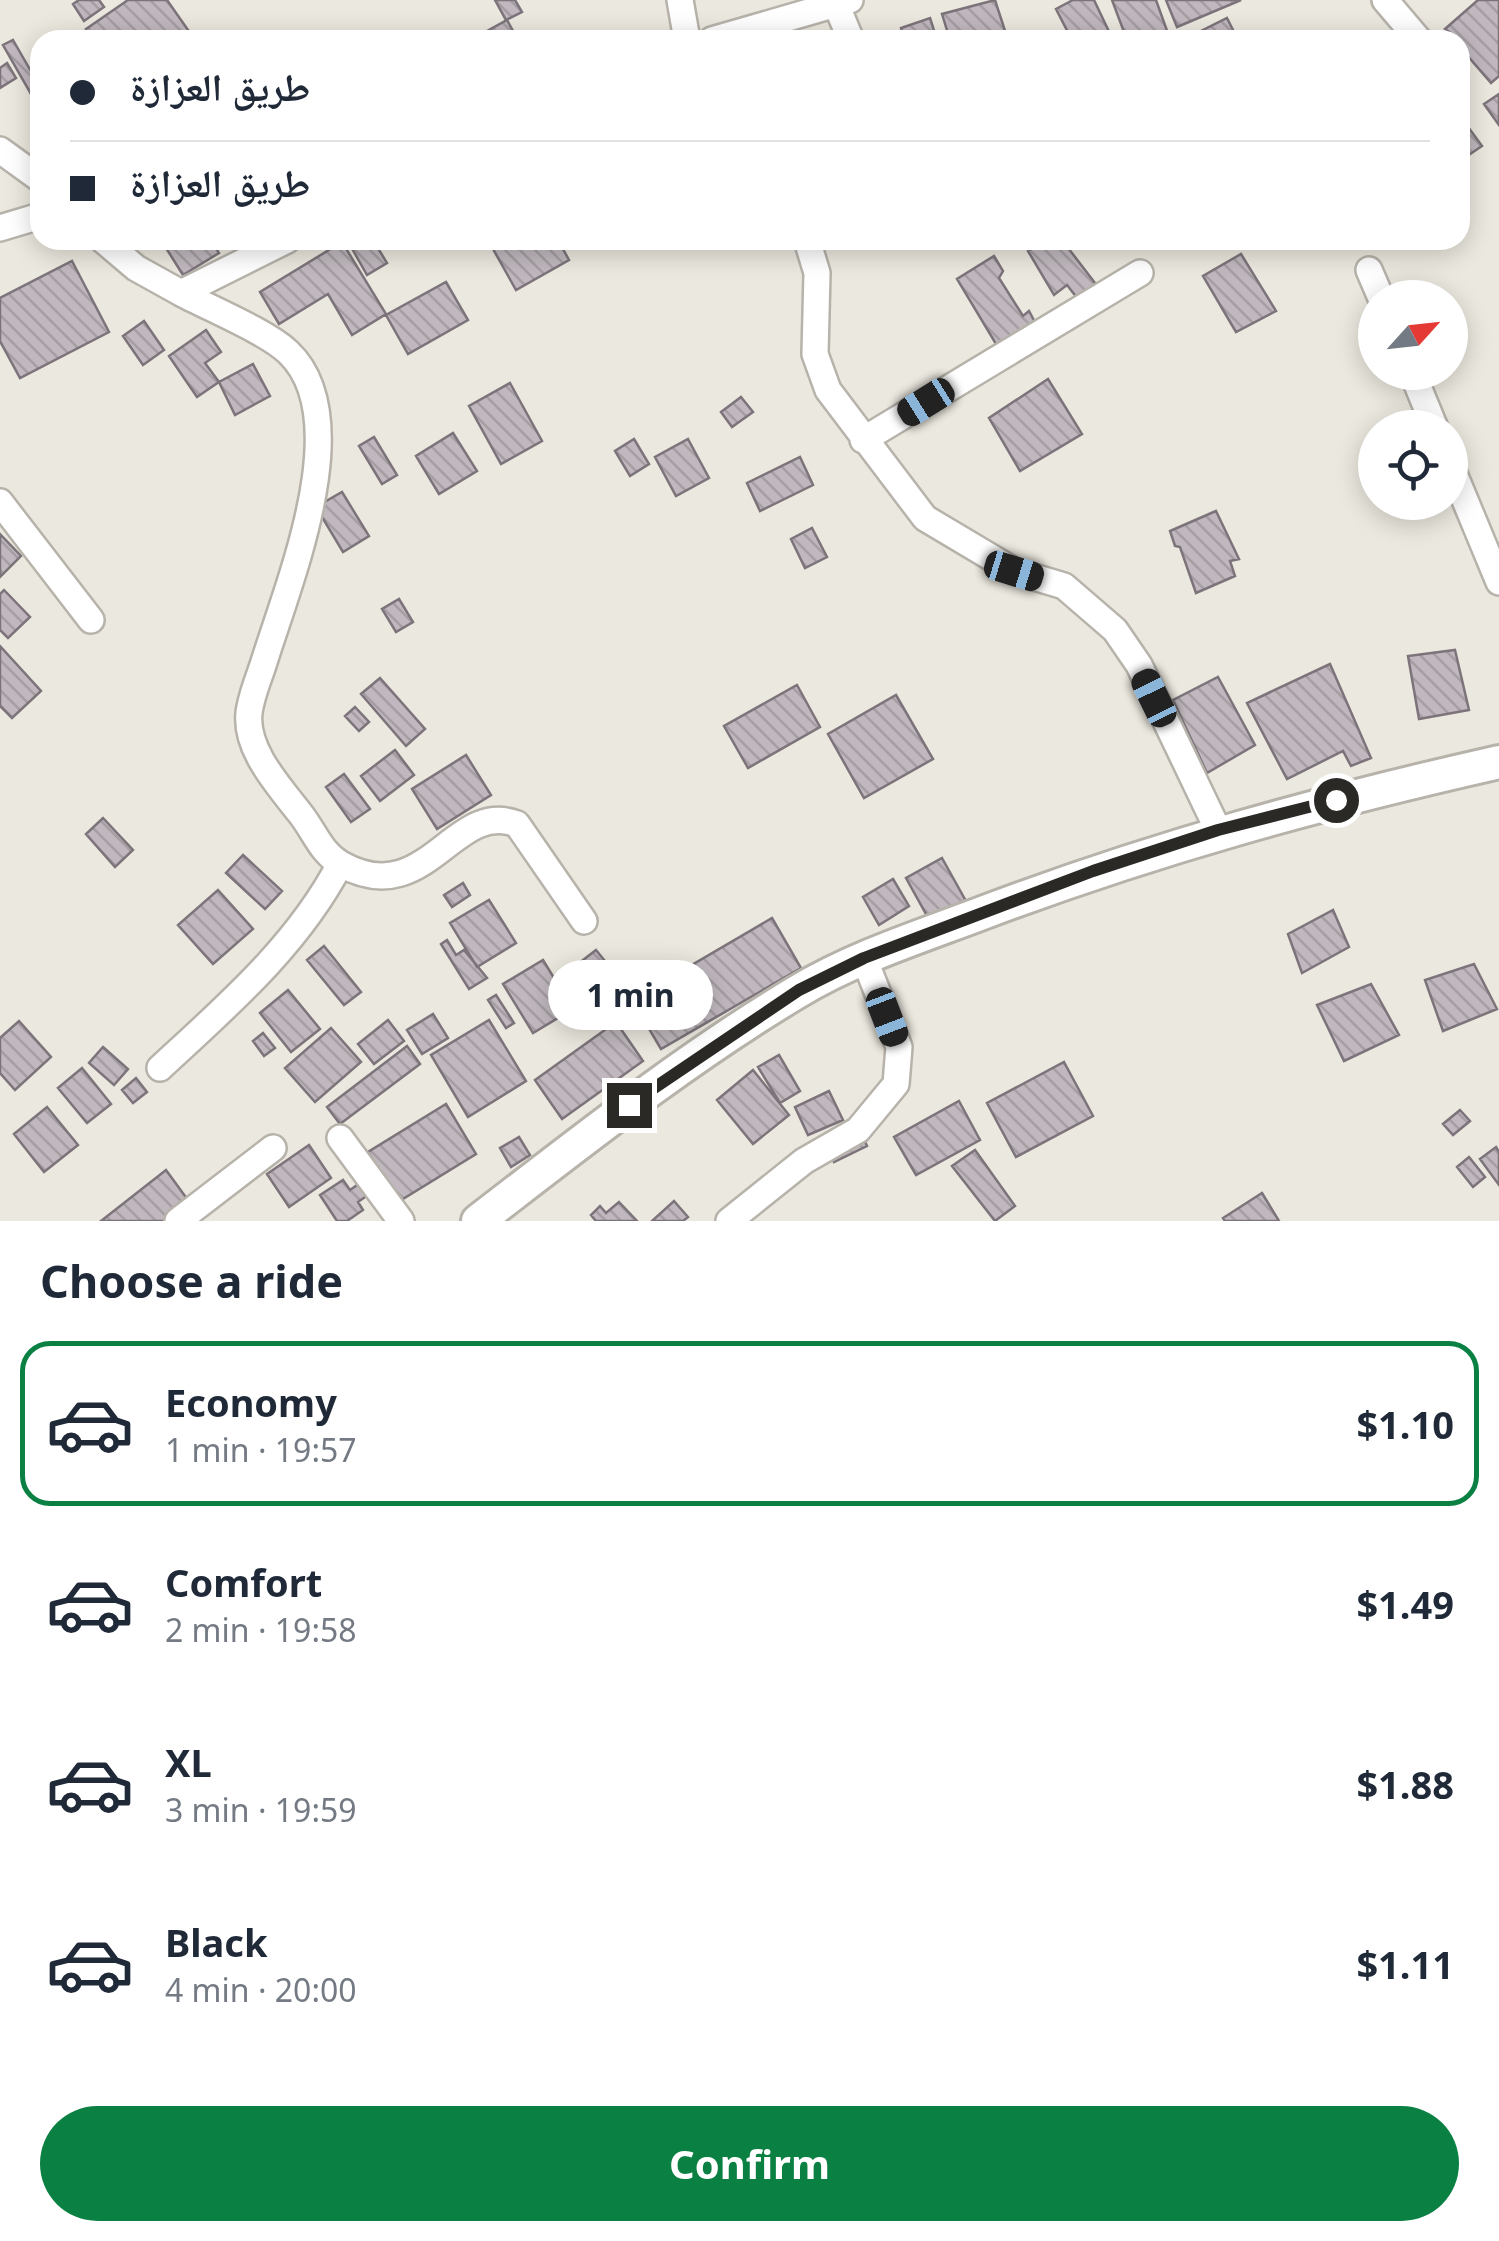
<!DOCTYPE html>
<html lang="en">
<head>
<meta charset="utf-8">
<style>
	:root { --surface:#fff; --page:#f6f6f7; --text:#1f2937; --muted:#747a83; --line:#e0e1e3; --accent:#0b8043 }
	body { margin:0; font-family:"Noto Sans","Noto Naskh Arabic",sans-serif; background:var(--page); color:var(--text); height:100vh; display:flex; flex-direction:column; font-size:38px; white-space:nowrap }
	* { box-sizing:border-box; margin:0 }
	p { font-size:32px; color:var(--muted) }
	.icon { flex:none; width:55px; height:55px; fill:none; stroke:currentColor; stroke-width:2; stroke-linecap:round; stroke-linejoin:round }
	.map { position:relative; height:1221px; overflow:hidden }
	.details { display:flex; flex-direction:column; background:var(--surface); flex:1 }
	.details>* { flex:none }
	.top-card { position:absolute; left:30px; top:30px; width:1440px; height:220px; border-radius:30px; box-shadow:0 5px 25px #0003; display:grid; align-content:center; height:220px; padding:0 40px; background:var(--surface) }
	.needle { width:65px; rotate:63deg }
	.controls { position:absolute; left:1358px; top:280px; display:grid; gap:20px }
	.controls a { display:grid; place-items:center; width:110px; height:110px; border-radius:50%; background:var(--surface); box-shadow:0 5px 25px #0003; font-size:50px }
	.end { position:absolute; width:45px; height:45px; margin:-22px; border:12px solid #2a2925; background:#fff; box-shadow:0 0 0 5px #fff }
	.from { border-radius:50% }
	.bubble { position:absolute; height:70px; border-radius:35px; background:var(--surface); box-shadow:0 5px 25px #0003; font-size:32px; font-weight:700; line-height:70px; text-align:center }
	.car { position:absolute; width:30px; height:60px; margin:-30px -15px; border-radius:12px; box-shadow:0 0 8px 2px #0007; background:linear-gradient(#222 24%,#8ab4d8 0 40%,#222 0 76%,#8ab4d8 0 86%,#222 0) }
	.top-card b { display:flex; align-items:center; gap:35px; height:95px; font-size:38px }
	.top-card b+b { border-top:2px solid var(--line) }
	.top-card i { width:25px; height:25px; background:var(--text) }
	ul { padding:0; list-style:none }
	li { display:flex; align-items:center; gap:30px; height:165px; margin:0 20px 15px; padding:0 20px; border:5px solid transparent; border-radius:30px }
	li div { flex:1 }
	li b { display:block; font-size:38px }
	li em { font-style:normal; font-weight:700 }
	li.active { border-color:var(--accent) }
	li>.icon { width:90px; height:90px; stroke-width:1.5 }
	h2 { padding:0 40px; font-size:45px; line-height:120px }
	.action { display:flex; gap:20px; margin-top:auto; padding:20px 40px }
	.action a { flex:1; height:115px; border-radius:60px; background:var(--accent); color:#fff; font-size:40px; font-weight:700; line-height:115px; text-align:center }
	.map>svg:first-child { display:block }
</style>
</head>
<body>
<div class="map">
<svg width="1499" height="1221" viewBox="0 0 1499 1221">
	<defs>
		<pattern id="building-back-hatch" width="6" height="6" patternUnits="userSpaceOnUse" patternTransform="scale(2.5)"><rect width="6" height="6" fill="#c0b8be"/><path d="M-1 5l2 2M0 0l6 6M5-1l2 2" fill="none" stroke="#a59ea3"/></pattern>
	</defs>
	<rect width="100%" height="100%" fill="#ebe8df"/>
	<path fill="url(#building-back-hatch)" stroke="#7c747a" stroke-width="2.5" d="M79 0H99L104 7 84 21 73 4Z
		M128 0H167L195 40H94L86 29Z
		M495 0H515L522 12 506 20Z
		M995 0 1008 40H950L942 14Z
		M1073 0H1094L1113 40H1072L1056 9Z
		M1112 0H1156L1170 39 1127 40Z
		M1166 0H1241L1177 27Z
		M1478 0H1499V76L1491 83 1460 47V40L1445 29Z
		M930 18 937 40H905L901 28Z
		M1227 18 1238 40H1183Z
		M507 20 518 40H471Z
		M13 40 40 87V98L35 101 3 45Z
		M7 63 16 78 0 88V68Z
		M1499 94V125L1484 104Z
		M1460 116 1482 146 1460 161Z
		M161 240H211L219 253 183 275Z
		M358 240H373L387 263 367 275 350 245Z
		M488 240H558L569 260 516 290Z
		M1043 240H1062L1098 287 1078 299 1067 285 1054 295 1028 251Z
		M342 242 386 314 352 335 328 294 279 324 260 292Z
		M1241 254 1276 311 1236 332 1203 276Z
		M994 256 1003 271 999 278 1023 316 1029 311 1037 326 999 349 957 279Z
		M72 261 109 332 20 378 0 341V298Z
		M446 282 468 320 408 354 386 315Z
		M144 321 164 350 143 365 123 336Z
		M206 330 221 352 205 363 219 382 197 397 169 356Z
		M253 364 270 396 235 415 219 382Z
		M1048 379 1082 434 1020 471 989 418Z
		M510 383 542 441 501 464 469 406Z
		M741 397 753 412 732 427 721 412Z
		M453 433 477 471 439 494 416 456Z
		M374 437 397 475 382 484 359 446Z
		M634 439 649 464 630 476 615 451Z
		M688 439 709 478 676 496 655 457Z
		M800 457 813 485 760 511 747 483Z
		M342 492 369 536 343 552 316 507Z
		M1216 511 1239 559 1230 561 1235 576 1196 593 1180 547 1175 546 1170 531Z
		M812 528 827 557 805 568 791 539Z
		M0 534 21 556 0 577Z
		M4 590 30 617 8 638 0 630V594Z
		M399 599 413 622 396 632 382 609Z
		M0 646 41 691 12 718 0 706Z
		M1455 650 1469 710 1419 719 1408 656Z
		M1330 664 1371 758 1351 766 1343 751 1287 779 1247 703Z
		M1218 677 1255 745 1207 773 1173 700Z
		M380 678 425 729 406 746 361 694Z
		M797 685 820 727 748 768 724 726Z
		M896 695 933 759 864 798 828 734Z
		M355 707 369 722 359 731 345 716Z
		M395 750 414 775 380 801 361 776Z
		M466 755 491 795 437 829 412 789Z
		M344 774 370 809 351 822 326 787Z
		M103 818 133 850 115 867 86 834Z
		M243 855 282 891 265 909 226 873Z
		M942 858 967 903 931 923 906 878Z
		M893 879 909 906 879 925 863 897Z
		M463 883 470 895 452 907 444 895Z
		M218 890 253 929 213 964 178 925Z
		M489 900 516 943 477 967 450 923Z
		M1333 910 1349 947 1302 973 1288 934Z
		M772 918 801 968 661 1049 632 1000Z
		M447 940 456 955 464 950 487 978 469 989 441 944Z
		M324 946 361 992 344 1005 307 960Z
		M596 950 626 987 595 1011 565 974Z
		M543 960 573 1009 533 1033 503 984Z
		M1474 964 1497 1009 1443 1031 1425 980Z
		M1371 984 1399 1035 1344 1061 1317 1005Z
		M288 990 320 1029 291 1052 260 1013Z
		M496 995 514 1023 506 1028 488 1000Z
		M433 1014 448 1038 422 1054 407 1030Z
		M388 1020 404 1041 374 1064 358 1044Z
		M489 1020 526 1081 468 1117 431 1055Z
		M19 1021 51 1057 15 1090 0 1073V1038Z
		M616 1022 643 1061 562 1119 535 1080Z
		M331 1028 361 1062 315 1102 285 1068Z
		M263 1033 275 1048 264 1056 253 1041Z
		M407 1046 420 1064 340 1124 327 1107Z
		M103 1047 128 1069 114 1085 89 1063Z
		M779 1055 800 1091 780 1103 758 1067Z
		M1064 1062 1093 1116 1016 1157 987 1103Z
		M82 1068 111 1104 87 1123 58 1088Z
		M753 1070 789 1115 753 1144 717 1100Z
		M136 1078 147 1092 133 1103 122 1090Z
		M829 1091 843 1120 808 1135 795 1107Z
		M959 1101 980 1140 916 1175 894 1137Z
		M446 1104 476 1154 398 1202 368 1152Z
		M47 1107 78 1145 44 1172 14 1134Z
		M1460 1110 1470 1121 1453 1135 1443 1124Z
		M861 1133 867 1146 834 1162 828 1149Z
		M519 1137 530 1155 511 1167 500 1148Z
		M309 1145 331 1178 289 1207 267 1174Z
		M1496 1147 1499 1152V1185L1480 1159Z
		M975 1150 1015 1206 995 1221 952 1166Z
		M1469 1157 1485 1177 1473 1187 1457 1167Z
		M166 1170 193 1207 175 1221H101Z
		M343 1180 350 1190 360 1183 368 1195 358 1202 363 1210 347 1221H337L320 1195Z
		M1262 1193 1279 1221H1225L1223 1218Z
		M674 1201 688 1217 683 1221H652Z
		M619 1202 637 1221H596L591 1215 600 1206 606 1213Z"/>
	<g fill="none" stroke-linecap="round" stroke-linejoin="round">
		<defs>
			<path id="minor" d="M680 0 687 40
				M1385 0 1419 40
				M836 4 851 40
				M712 40 850 0
				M0 150 40 179
				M0 228 40 216
				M103 240 136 268 181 293 287 240
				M807 240 817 273 815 354 828 390 925 518 1014 571 1064 586 1115 630 1139 665 1218 830
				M1369 270 1381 298
				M181 293C209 308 267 332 288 352 358 418 288 584 264 662 259 678 251 696 249 713 245 749 278 785 299 812 314 830 320 852 341 864 426 912 453 799 517 824L584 921
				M1412 372 1435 428
				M863 440 1140 273
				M1450 464 1499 582
				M0 502 91 620
				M160 1068C227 1006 298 945 340 864
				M340 1138 401 1221
				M178 1221 273 1148
				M729 1221 804 1161 858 1130 896 1084 899 1047 864 958"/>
			<path id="tertiary" d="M478 1221C582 1141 685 1059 797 992 855 957 922 936 985 912 1155 848 1322 802 1499 762"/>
		</defs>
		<use href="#minor" stroke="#b7b3ab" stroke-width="30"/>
		<use href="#tertiary" stroke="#b7b3ab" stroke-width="38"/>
		<use href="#minor" stroke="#fff" stroke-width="25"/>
		<use href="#tertiary" stroke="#fff" stroke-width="32"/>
	</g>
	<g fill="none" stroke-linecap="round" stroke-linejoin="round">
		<path stroke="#2a2925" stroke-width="12" d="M629 1105 799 990 864 958 1093 871 1218 830 1336 800"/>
	</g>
</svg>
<div class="controls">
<a><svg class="needle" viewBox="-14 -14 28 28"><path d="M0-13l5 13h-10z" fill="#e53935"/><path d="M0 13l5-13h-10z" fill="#747a83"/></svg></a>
<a><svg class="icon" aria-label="locate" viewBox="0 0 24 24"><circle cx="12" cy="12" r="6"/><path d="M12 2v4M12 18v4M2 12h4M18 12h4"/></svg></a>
</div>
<i class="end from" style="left:1336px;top:800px"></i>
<i class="end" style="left:629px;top:1105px"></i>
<div class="bubble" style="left:548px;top:960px;width:165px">1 min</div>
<i class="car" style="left:926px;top:402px;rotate:238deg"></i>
<i class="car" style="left:1014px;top:571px;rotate:107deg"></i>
<i class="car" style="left:1154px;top:698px;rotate:334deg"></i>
<i class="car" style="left:887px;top:1017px;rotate:159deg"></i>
<div class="top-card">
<b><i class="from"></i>طريق العزازة</b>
<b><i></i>طريق العزازة</b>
</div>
</div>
<section class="details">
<h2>Choose a ride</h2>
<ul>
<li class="active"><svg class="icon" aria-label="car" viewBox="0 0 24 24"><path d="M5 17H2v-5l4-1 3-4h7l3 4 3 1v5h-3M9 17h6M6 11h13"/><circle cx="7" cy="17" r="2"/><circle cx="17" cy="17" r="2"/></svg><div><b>Economy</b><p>1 min · 19:57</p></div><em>$1.10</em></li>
<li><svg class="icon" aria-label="car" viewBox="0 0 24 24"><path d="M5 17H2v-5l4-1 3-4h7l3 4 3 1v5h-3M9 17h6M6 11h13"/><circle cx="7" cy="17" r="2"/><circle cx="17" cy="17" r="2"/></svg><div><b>Comfort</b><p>2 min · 19:58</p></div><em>$1.49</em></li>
<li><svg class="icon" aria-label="car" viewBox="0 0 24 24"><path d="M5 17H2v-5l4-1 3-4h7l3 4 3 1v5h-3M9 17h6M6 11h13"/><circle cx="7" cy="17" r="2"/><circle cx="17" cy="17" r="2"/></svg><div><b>XL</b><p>3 min · 19:59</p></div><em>$1.88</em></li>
<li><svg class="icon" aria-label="car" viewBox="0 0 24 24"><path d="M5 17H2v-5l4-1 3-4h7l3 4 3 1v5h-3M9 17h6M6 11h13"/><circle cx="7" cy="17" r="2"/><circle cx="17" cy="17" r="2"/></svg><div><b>Black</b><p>4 min · 20:00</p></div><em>$1.11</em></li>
</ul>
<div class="action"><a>Confirm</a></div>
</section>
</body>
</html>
